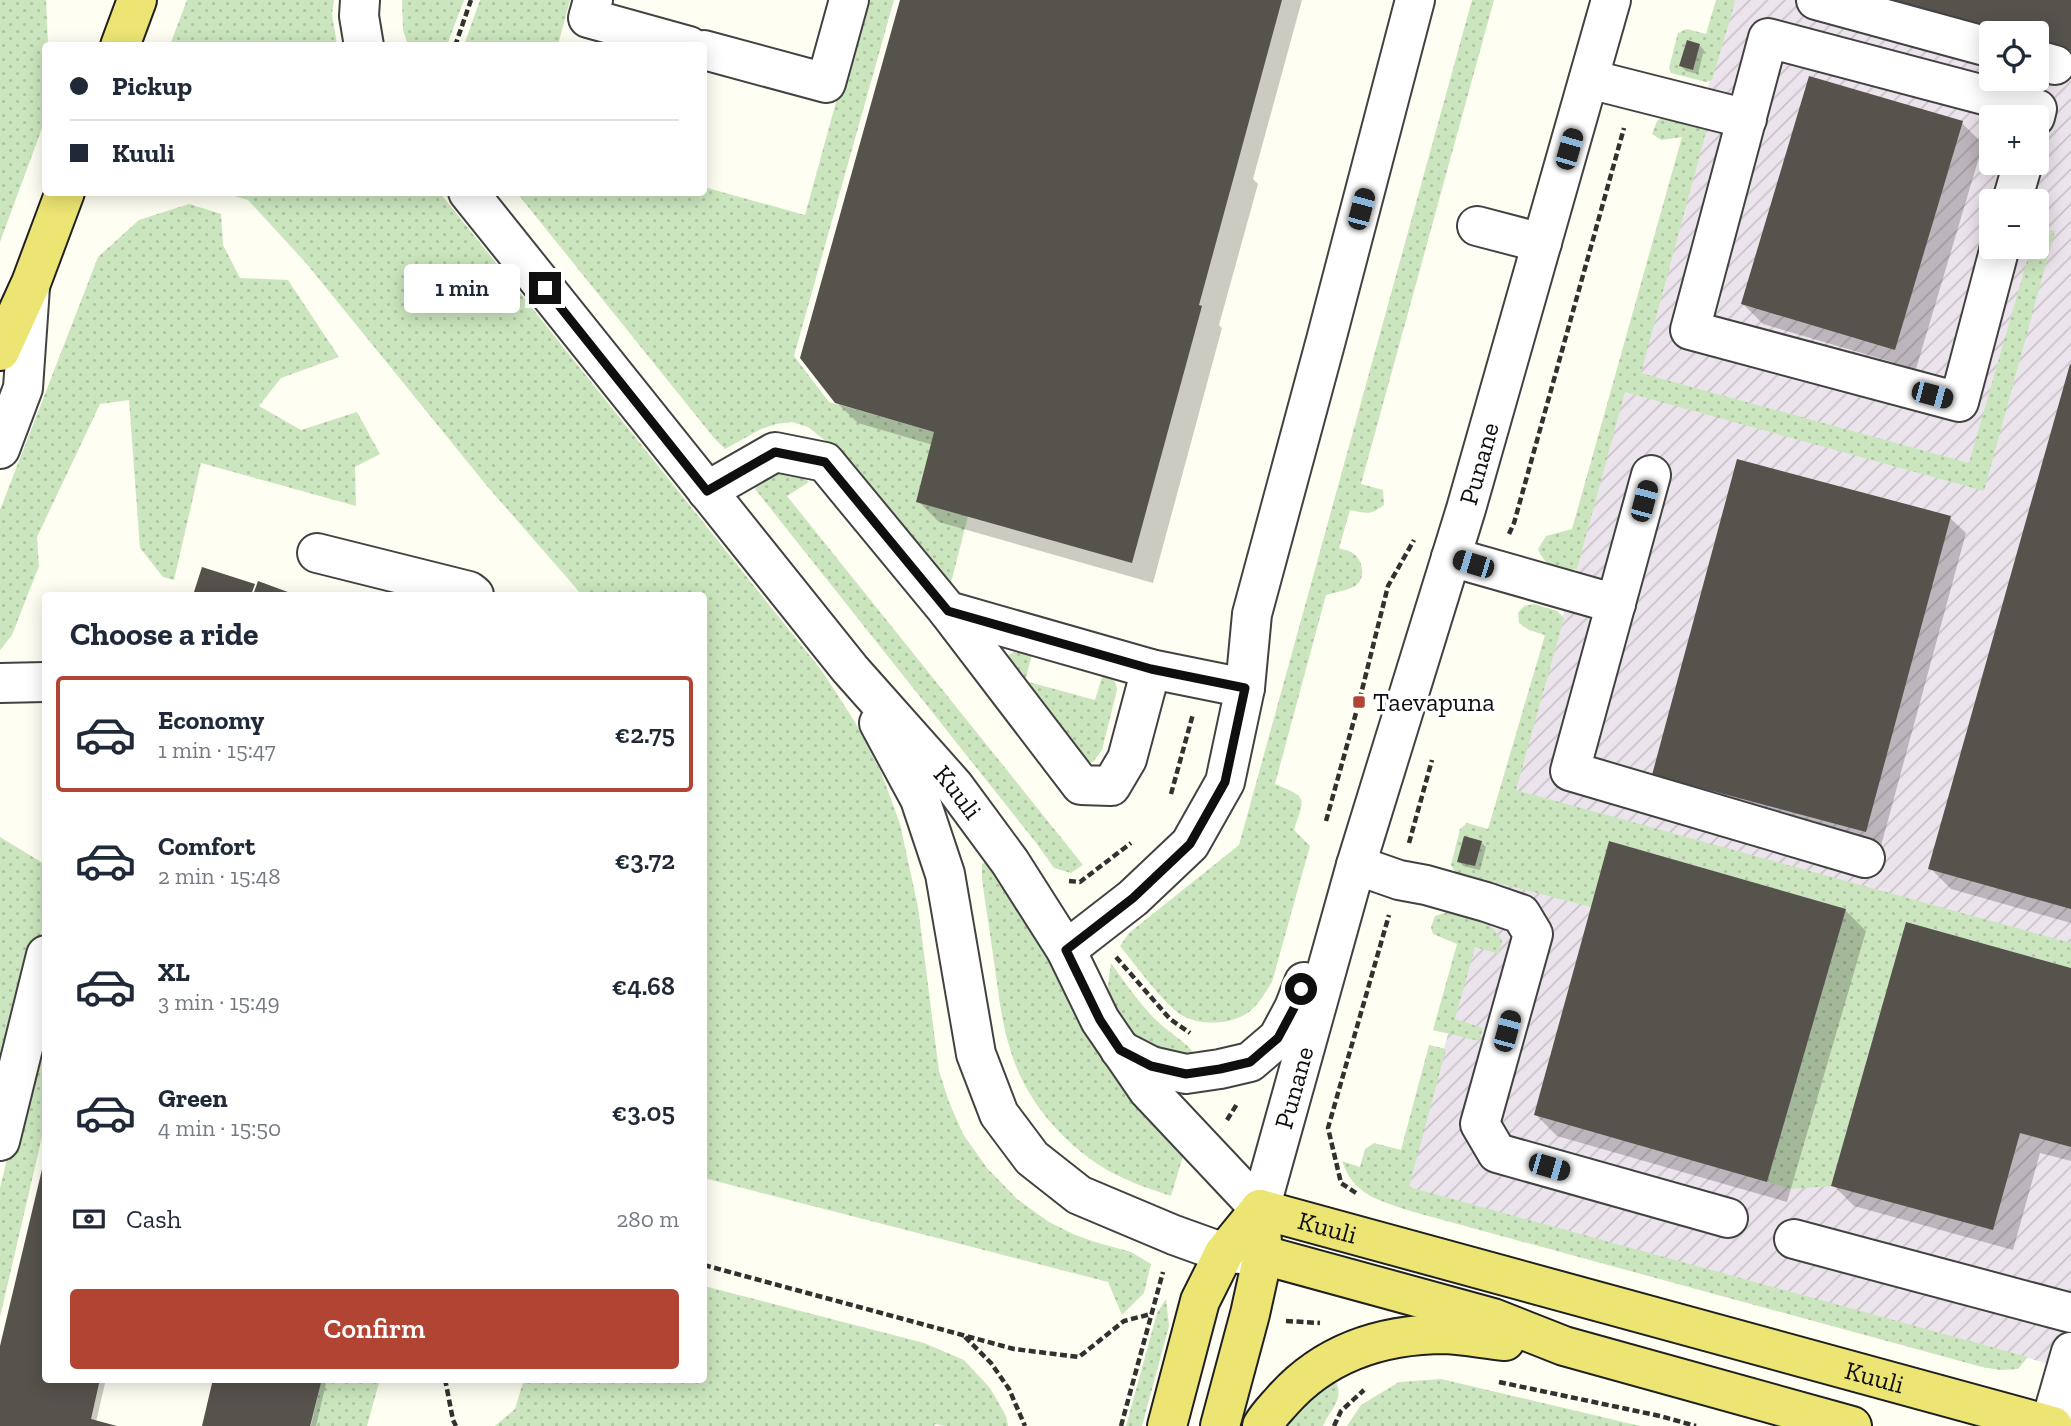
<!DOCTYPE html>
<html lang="en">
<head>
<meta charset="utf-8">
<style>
	:root { --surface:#fff; --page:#f6f6f7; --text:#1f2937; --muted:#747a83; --line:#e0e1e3; --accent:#b24433 }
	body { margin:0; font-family:"Zilla Slab",serif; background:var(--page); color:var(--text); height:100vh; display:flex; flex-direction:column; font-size:26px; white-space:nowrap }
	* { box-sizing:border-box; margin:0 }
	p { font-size:23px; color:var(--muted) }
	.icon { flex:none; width:38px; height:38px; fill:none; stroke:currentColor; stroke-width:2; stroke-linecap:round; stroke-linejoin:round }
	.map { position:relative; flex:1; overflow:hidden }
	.drawer { position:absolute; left:42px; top:592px; width:665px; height:791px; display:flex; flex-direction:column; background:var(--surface); border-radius:7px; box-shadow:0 4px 18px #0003 }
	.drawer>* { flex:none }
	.top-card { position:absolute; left:42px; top:42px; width:665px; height:154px; border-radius:7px; box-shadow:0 4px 18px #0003; display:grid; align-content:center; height:154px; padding:0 28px; background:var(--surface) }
	.buttons { position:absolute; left:1979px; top:21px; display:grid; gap:14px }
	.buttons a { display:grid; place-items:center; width:70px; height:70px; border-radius:7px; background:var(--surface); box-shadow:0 4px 18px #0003; font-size:35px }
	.end { position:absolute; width:32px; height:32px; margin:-16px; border:9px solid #0f0f0f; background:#fff; box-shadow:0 0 0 4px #fff }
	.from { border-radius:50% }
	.bubble { position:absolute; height:49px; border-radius:7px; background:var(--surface); box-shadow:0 4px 18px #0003; font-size:23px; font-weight:600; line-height:49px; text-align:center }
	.car { position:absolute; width:21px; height:42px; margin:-21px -10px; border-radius:9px; box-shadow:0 0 5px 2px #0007; background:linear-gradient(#222 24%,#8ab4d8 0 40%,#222 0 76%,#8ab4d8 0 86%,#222 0) }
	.top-card b { display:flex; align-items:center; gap:24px; height:66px; font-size:26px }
	.top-card b+b { border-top:2px solid var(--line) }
	.top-card i { width:18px; height:18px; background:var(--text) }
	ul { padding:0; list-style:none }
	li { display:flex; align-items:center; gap:21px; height:116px; margin:0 14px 10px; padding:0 14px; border:4px solid transparent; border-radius:7px }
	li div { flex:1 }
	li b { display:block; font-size:26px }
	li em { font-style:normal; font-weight:600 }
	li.on { border-color:var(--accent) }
	li>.icon { width:63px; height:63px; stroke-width:1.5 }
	h2 { padding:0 28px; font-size:32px; line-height:84px }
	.pay { display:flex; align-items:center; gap:18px; height:77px; padding:0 28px; font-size:26px }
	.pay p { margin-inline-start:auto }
	.primary-button { display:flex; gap:14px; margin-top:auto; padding:14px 28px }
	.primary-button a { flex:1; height:80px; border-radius:7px; background:var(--accent); color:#fff; font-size:28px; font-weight:600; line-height:80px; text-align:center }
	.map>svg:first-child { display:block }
</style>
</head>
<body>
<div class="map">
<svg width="2071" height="1426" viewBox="0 0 2071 1426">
	<defs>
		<pattern id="industrial-furrows" width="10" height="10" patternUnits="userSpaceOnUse" patternTransform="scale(1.75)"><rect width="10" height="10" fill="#ece4ec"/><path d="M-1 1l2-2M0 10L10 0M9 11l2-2" fill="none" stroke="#c9c2c9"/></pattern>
		<pattern id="grass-dots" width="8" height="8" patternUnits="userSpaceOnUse" patternTransform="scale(1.75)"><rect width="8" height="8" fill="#cbe6be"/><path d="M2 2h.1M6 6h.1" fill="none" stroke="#adc4a2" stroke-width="1.8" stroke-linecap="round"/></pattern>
	</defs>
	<rect width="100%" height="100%" fill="#fefef2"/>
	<path fill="url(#industrial-furrows)" fill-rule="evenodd" d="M1732 0H2071V1370L1406 1187ZM1992 33H2037V79H1992ZM1992 117H2037V163H1992ZM1992 201H2037V247H1992Z"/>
	<path fill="url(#grass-dots)" d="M0 0H46L48 45 46 46 45 120 0 242Z
		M187 0H334L332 14 337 45H170Z
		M402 0H464L447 45H408L403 30Z
		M480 0H570L558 45H464Z
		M864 0H894L794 356 829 402 934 432 968 516 951 583 946 585 833 447 808 427 792 422 776 424 761 429 725 449 714 438 517 193 704 192V187L805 215Z
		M1472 0H1494L1361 484 1383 490 1384 505C1370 516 1366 513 1350 510L1339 548C1343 550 1347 550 1351 552 1363 558 1367 578 1355 586 1347 591 1335 592 1326 595L1275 784C1308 798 1305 796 1294 830L1310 846 1272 982C1265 993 1259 1004 1249 1012 1231 1025 1200 1026 1181 1015 1163 1003 1135 964 1120 946L1129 933 1239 845Z
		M1716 0H1734L1735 2 1712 80 1706 82 1671 73 1669 68 1678 33 1687 29 1706 34Z
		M1665 116 1702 125 1706 132 1641 373 1969 463 2031 247H2037V228L2055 231 1984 491 1625 392 1577 569C1560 572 1543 565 1538 549L1546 536 1572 529 1682 137 1661 140 1652 134 1657 121Z
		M225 193H440L822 671 855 722 881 772 900 824 918 907 939 1071 949 1102 963 1134 987 1168 1017 1199 1049 1222 1073 1234 1095 1242 1131 1252 1151 1264 1144 1293 1122 1315 1108 1282 704 1178V595H582L487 486 306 263 248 200Z
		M189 204 221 214 223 245 240 278 288 280 339 357 281 378 259 406 301 430 357 412 380 454 355 467 356 506 201 463 174 580 163 577 140 548 129 400 100 404 37 537 39 566 12 635 0 650V510L98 257 139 220Z
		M794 470 809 482 787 496 1083 865 1071 873 1054 868 1037 844 755 489C765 469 773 472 794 470Z
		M1534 604 1557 611 1564 618 1516 790 2071 943V968L1906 922 1831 1186 1791 1189 1767 1182 1846 909 1610 841 1591 907 1455 872 1451 865 1460 829 1467 823 1488 829 1545 635 1529 630 1519 623 1518 613 1524 606Z
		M1014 652 1032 654 1025 681 1095 700 1103 674C1112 677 1116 680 1117 690L1102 750 1093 762 1086 763 1005 665 1007 656Z
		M0 837 46 865 45 918 0 1097Z
		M987 861 994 862 1142 1109 1183 1156 1171 1196C1154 1190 1137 1185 1121 1177 1072 1154 1027 1105 1011 1052 1002 1025 999 997 995 969 991 939 986 909 982 879V864Z
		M1448 912C1472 918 1488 917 1502 940L1499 954 1475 947 1455 1019 1483 1028 1479 1041 1433 1030 1457 944 1433 934 1431 927 1435 916Z
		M1111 963C1125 983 1139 1003 1156 1020 1169 1033 1186 1041 1197 1057L1151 1048 1122 1027 1110 999 1108 986Z
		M45 1001V1124L0 1317V1188Z
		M1429 1045 1446 1049 1409 1187 2028 1357 2018 1369 2000 1370 1982 1367 1410 1211C1379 1200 1354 1196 1342 1161L1360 1167 1365 1149 1374 1143 1401 1150Z
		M704 1286 924 1343 964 1360 990 1388 1006 1416 1008 1426H944L935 1424 934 1426H495L515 1409 524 1379H704Z
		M1166 1299 1169 1326 1142 1426H1126L1157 1313Z
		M322 1379H380L367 1426H311Z
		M1335 1379C1345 1401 1331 1407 1323 1426H1280L1301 1402Z
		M1441 1379 1640 1426H1347L1361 1405 1399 1382Z"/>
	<path fill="#0003" d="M901 0H1302L1253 179 1258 184 1219 325 1222 328 1153 583 939 522 918 501 933 445 858 423 836 402Z
		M1699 45 1704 50 1698 74 1686 71 1681 66Z
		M1962 123 1983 144 1916 369 1763 324 1743 304Z
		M2071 365V923L1951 889 1930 868Z
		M1950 518 1966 533 1881 846 1670 790 1654 774Z
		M1481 842 1486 847 1480 870 1463 866 1459 861Z
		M1845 910 1866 931 1787 1202 1557 1136 1536 1115Z
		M2071 970V1161L2040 1153 2013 1250 1854 1206 1833 1185Z
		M46 1164V1379H106L96 1422 113 1426H0V1354Z
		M215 1379H327L316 1426H204Z"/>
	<path fill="#56524c" d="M900 0H1282L1199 305 1202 306 1132 563 916 502 934 432 835 403 800 358Z
		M1889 0H2071V51L2037 41V33H2007Z
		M1687 40 1700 44 1693 70 1679 66Z
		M1809 76 1963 121 1895 350 1741 304Z
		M2070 364 2071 365V909L1928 869Z
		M1737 459 1951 516 1866 832 1652 775Z
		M202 567 255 584 251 595H193Z
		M258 581 296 595H253Z
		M1464 836 1482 841 1475 866 1457 862Z
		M1609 841 1846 909 1767 1182 1534 1115Z
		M1906 922 2071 968V1147L2020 1133 1993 1230 1831 1186Z
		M44 1161 46 1379H100L91 1419 117 1426H0V1346Z
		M213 1379H322L310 1426H202Z"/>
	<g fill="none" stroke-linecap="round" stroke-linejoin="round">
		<defs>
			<g id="minor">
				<path d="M360 0 359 16 364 46"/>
				<path d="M593 0 588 18 689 46"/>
				<path d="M1816 0 1992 48"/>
				<path d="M704 50 826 83 849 0"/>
				<path d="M2037 60 2055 65"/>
				<path d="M1589 79 1747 119"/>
				<path id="s1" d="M468 192 850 669 954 786 1010 862 1066 950 1100 1020 1148 1090 1260 1209"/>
				<path d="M2012 201 2023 163"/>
				<path d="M1477 226 1542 243"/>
				<path d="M2000 247 1959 402 1690 330 1768 38 2037 109 2035 117"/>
				<path d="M0 449 23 388 30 287"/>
				<path d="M1651 475 1570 771 1865 858"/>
				<path d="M707 491 775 452 825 462 948 611 1151 669 1245 688"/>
				<path d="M317 553 469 591 474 595"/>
				<path d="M1451 557 1616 604"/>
				<path d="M948 611 1081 785 1111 786 1127 759 1151 669"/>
				<path d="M0 683 46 682"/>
				<path d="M879 723 920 799 945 874 976 1054 999 1114 1032 1158 1079 1195 1174 1235 1224 1253 1258 1255"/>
				<path d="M1356 865 1399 880 1426 885 1486 902 1521 914 1533 934 1480 1124 1497 1153 1728 1218"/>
				<path d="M1066 950 1133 898 1190 844 1225 782 1245 688 1252 614 1326 340 1415 0"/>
				<path d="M1120 1050 1151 1066 1186 1074 1220 1069 1250 1062 1278 1038 1294 1008 1304 982"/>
				<path d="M0 1141 46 955"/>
				<path id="s2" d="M1260 1209 1356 865 1466 509 1611 0"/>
				<path d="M1794 1239 2071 1313"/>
				<path d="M2050 1425 2071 1352"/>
			</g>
			<g id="major">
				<path d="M120 46 137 0"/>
				<path d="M0 351 31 283 65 192"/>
				<path id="s3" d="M1260 1209 2053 1426"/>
				<path d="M1263 1255 1493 1318 1564 1346 1852 1426"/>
				<path d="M1167 1426 1200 1301 1224 1253 1260 1209"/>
				<path d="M1220 1426 1250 1314 1263 1255 1261 1229"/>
				<path d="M1262 1426C1267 1417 1275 1409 1282 1401 1325 1352 1382 1334 1446 1334 1465 1335 1485 1339 1505 1341"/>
			</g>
		</defs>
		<use href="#minor" stroke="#424242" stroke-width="42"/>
		<use href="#major" stroke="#202020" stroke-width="42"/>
		<path stroke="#313131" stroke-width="4.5" stroke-dasharray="7 3.5" stroke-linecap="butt" d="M455 46 471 0
			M1509 534 1514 523 1624 128
			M1171 794 1193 714
			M1326 821 1359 702 1388 586 1414 540
			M1409 843 1432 760
			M1069 881 1080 882 1131 843
			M1116 957 1170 1019 1190 1033
			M1227 1120 1237 1104
			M1356 1193 1341 1183 1328 1128 1389 915
			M704 1265 1014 1349 1079 1357 1124 1321 1151 1314
			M1286 1321 1320 1323
			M965 1337 991 1363 1009 1389 1025 1426
			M445 1379 453 1420 456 1426
			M1499 1382 1660 1416 1696 1426
			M1121 1426 1163 1272
			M1334 1426 1341 1411 1364 1390"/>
		<use href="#minor" stroke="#fff" stroke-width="38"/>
		<use href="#major" stroke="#ece573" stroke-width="38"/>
	</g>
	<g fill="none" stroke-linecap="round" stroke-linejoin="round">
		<path stroke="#0f0f0f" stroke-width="9" d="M545 288 707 491 775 452 825 462 948 611 1151 669 1245 688 1225 782 1190 844 1133 898 1066 950 1100 1020 1120 1050 1151 1066 1186 1074 1220 1069 1250 1062 1278 1038 1294 1008 1301 989"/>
	</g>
	<rect fill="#b24433" stroke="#fff" stroke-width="2.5" x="1352" y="695" width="14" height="14" rx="3.5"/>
	<g text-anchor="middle" stroke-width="7" stroke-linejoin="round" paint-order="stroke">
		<g font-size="26" fill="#0f0f0f" stroke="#fff">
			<text dy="9" stroke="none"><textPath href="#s2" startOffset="777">Punane</textPath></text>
			<text dy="9" stroke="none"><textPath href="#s1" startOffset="775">Kuuli</textPath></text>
			<text dy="9" stroke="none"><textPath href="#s2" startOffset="126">Punane</textPath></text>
			<text dy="9" stroke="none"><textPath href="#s3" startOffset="70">Kuuli</textPath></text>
			<text dy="9" stroke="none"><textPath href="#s3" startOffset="637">Kuuli</textPath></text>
		</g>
		<g font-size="26" fill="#0f0f0f" stroke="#fff" text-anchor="start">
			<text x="1373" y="711">Taevapuna</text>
		</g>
	</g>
</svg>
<div class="buttons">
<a><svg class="icon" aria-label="locate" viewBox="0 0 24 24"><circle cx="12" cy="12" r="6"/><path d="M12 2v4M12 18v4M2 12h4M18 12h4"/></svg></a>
<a>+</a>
<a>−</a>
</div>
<i class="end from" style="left:1301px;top:989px"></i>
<i class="end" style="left:545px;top:288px"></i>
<div class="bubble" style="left:404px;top:264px;width:116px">1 min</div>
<i class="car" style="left:1569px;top:149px;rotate:16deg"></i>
<i class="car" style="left:1361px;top:209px;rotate:15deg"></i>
<i class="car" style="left:1932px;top:395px;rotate:105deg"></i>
<i class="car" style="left:1644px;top:501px;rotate:15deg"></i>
<i class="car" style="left:1473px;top:564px;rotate:287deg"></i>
<i class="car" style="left:1507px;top:1031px;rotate:15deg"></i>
<i class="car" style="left:1549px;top:1167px;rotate:106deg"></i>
<div class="top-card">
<b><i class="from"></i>Pickup</b>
<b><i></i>Kuuli</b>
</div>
<section class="drawer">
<h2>Choose a ride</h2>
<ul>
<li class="on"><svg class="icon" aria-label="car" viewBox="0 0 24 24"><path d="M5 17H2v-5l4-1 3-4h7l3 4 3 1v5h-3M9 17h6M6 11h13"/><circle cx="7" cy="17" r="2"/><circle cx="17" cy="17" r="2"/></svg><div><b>Economy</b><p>1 min · 15:47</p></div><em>€2.75</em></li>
<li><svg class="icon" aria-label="car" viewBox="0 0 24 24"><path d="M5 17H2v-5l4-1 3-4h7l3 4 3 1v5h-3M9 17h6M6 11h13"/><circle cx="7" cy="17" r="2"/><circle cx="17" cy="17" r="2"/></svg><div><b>Comfort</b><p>2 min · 15:48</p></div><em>€3.72</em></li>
<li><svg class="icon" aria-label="car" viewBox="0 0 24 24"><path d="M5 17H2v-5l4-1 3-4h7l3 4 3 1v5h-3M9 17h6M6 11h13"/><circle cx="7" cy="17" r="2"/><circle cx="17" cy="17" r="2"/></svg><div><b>XL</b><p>3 min · 15:49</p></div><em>€4.68</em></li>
<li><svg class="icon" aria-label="car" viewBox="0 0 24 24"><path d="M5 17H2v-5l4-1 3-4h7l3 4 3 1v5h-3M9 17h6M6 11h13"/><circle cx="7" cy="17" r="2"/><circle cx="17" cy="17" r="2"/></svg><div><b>Green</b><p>4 min · 15:50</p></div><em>€3.05</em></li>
</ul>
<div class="pay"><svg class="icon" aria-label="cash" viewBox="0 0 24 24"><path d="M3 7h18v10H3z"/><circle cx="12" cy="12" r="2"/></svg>Cash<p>280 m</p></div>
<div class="primary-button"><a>Confirm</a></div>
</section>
</div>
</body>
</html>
